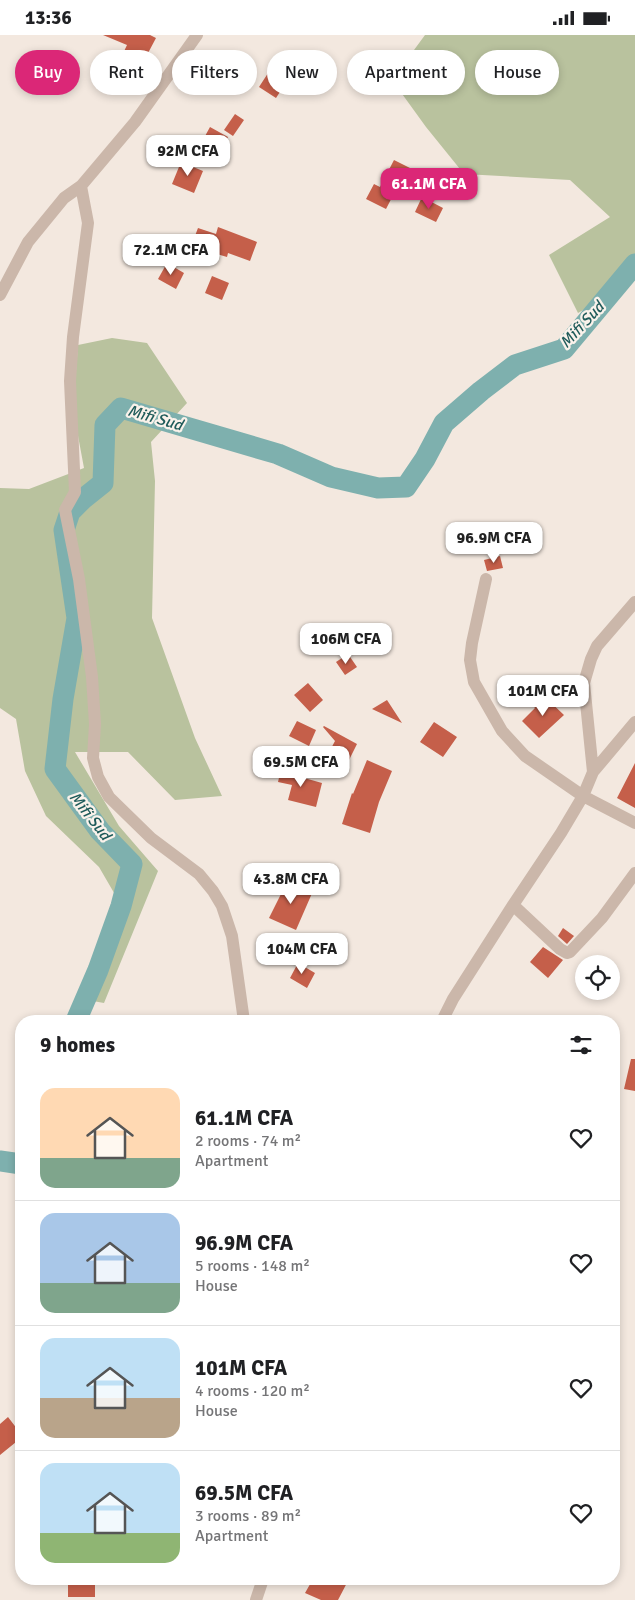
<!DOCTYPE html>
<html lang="en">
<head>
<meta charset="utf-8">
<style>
  body { margin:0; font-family:Signika,sans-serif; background:#f6f6f6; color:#202124; height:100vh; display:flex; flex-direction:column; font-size:19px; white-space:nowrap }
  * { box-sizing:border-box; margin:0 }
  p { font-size:16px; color:#757577 }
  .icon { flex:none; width:28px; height:28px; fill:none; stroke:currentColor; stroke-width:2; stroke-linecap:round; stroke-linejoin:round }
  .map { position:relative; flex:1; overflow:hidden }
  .panel { position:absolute; left:15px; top:980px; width:605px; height:570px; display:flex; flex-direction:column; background:#fff; border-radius:20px; box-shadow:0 2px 8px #0003 }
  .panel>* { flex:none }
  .guide { position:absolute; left:15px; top:15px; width:605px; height:45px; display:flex; gap:10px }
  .buttons { position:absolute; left:575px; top:920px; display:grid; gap:10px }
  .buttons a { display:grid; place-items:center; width:45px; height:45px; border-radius:50%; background:#fff; box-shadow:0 2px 8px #0003; font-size:25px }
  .price { position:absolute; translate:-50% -42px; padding:0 11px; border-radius:10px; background:#fff; color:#222; font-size:16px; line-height:32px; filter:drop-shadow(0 1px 2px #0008) }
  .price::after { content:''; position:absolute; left:50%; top:30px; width:15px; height:11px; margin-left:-8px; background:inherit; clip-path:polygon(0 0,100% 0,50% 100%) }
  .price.current { background:#db2777; color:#fff }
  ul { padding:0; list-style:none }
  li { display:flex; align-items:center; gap:15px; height:125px; padding:0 25px }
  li+li { border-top:1px solid #e0e0e0 }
  li span { display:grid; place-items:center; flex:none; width:140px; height:100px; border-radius:15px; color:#555 }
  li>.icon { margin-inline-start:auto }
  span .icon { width:60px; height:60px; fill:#fffc; stroke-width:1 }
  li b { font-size:21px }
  h2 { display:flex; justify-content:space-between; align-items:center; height:60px; padding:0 25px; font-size:21px }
  .tag { padding:0 18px; border-radius:22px; background:#fff; box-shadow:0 2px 8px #0003; font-size:18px; line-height:45px }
  .tag.current { background:#db2777; color:#fff }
  .status { display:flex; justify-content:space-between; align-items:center; height:35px; padding:0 25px; background:#fff; direction:ltr }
  .status svg { height:14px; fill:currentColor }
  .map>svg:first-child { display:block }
  .green { fill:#b9c29e }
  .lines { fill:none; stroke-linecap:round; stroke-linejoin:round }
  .river { stroke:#7eb0ae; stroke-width:21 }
  .building { fill:#c55f4a }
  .minor { stroke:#cbb7aa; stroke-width:12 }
  .labels { text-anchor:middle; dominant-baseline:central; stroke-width:4.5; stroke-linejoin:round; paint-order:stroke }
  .water-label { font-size:16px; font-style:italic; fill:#1f5b5a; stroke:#faf2eb }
</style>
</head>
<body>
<div class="status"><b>13:36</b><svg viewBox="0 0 49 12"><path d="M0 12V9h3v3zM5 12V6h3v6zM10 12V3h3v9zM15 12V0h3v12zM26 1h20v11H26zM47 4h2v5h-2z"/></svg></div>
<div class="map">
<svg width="635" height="1565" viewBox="0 0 635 1565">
  <rect width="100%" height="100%" fill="#f3e8df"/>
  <path class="green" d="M425 0H635V245L578 278 549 220 610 182 570 145 464 139 426 92 392 45Z
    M112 303 147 308 187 368 151 407 155 446 152 583 195 703 222 761 175 765 128 717H75L119 791 158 836 104 968 76 963 117 863 99 832 46 781 25 736 16 684 0 673V453L29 454 84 433 73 374 78 310Z"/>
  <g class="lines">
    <path class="river" d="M76 986 98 935 121 871 132 829 100 796 55 734 63 664 77 583 64 495 70 477 83 464 103 448 105 390 121 373 278 419 331 442 378 453 406 452 425 424 444 388 481 356 515 330 564 314 635 229
      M0 1126 21 1129"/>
  </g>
  <path class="building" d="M103 0H150L156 3 147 20 143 17 128 50 112 42 113 40 93 35 96 23 118 29 127 10Z
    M272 32 289 43 276 63 259 52Z
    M235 79 244 85 233 101 224 95Z
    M210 92 228 102 217 124 198 114Z
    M394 125 412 134 405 147 401 145 386 174 366 164 374 149 380 152Z
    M181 127 203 136 194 158 172 149Z
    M422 162 443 173 436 187 415 177Z
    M218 192 257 207 250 226 228 218 227 222 210 217 212 213 193 206 198 193 216 199Z
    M167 228 184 238 176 254 158 244Z
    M212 241 229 248 222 265 205 258Z
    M500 521 503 533 487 536 484 525Z
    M348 619 357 632 345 640 336 627Z
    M308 648 323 665 310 677 294 660Z
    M543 660 564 680 539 703 522 686 535 673 533 670Z
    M387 665 402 688 372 674Z
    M297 686 316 695 309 711 289 701Z
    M434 687 457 702 443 722 420 707Z
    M324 691 357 709 346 731 327 721 335 706 323 692Z
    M367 725 392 736 379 767 370 798 342 789 352 758 353 759Z
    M635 728V773L617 763Z
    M282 730 291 732 290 739 322 748 316 772 288 765 292 750 278 747Z
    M288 845 313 856 296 895 269 883Z
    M563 893 574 901 567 909 558 901Z
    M315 901 332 906 328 922 310 917Z
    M543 912 563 925 548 943 530 927Z
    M298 928 315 938 307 953 290 943Z
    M631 1024H635V1056L624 1054Z
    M8 1382 21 1399V1403L0 1420V1389Z
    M68 1544H95V1562H68Z
    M313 1544H349L338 1565H321L305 1558Z"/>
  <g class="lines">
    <path class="minor" d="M81 151 88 188 73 302 70 346 75 457 65 475 79 544 92 642 95 689 93 723 98 742 109 762 151 803 199 839 213 856 222 871 232 901 244 986
      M0 260 28 207 64 163 81 151 135 87 197 0
      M486 544 472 608 470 625 474 647 502 696 525 721 583 761 635 788
      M593 737 584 648 591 624 597 611 635 567
      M513 870 560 914 567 918 570 917 602 883 635 838
      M442 986 453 964 513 870 561 798 583 761 593 737 635 687
      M256 1565 263 1544"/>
  </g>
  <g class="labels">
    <g class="water-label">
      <text transform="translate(582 290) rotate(-47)">Mifi Sud</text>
      <text transform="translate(155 383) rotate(16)">Mifi Sud</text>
      <text transform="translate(90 781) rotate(52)">Mifi Sud</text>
    </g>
  </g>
</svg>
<div class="buttons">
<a><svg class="icon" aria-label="locate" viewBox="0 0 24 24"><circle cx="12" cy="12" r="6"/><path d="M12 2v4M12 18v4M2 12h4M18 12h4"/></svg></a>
</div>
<b class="price" style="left:188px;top:142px">92M CFA</b>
<b class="price current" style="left:429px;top:175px">61.1M CFA</b>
<b class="price" style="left:171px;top:241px">72.1M CFA</b>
<b class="price" style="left:494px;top:529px">96.9M CFA</b>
<b class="price" style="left:346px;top:630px">106M CFA</b>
<b class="price" style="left:543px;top:682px">101M CFA</b>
<b class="price" style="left:301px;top:753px">69.5M CFA</b>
<b class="price" style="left:291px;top:870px">43.8M CFA</b>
<b class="price" style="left:302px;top:940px">104M CFA</b>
<div class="guide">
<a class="tag current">Buy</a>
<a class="tag">Rent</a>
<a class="tag">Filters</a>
<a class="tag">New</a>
<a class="tag">Apartment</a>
<a class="tag">House</a>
</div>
<section class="panel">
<h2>9 homes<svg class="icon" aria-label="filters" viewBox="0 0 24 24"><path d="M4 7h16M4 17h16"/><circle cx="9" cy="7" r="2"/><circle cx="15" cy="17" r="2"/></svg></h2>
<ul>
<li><span style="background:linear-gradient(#ffd9b3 70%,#7fa58c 0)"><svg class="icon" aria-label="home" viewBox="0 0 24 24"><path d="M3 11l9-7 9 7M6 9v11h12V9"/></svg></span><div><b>61.1M CFA</b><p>2 rooms · 74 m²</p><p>Apartment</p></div><svg class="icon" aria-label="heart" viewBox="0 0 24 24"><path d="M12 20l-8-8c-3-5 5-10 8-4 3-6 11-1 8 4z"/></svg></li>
<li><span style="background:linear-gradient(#a9c7e8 70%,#7fa58c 0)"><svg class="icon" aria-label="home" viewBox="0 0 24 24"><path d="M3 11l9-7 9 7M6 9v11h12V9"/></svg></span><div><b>96.9M CFA</b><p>5 rooms · 148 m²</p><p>House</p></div><svg class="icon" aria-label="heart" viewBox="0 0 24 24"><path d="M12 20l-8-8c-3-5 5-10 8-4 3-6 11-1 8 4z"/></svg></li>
<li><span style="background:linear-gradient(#bfe0f5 60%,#b9a48a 0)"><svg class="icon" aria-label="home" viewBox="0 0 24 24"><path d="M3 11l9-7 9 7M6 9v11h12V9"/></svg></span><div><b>101M CFA</b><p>4 rooms · 120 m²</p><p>House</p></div><svg class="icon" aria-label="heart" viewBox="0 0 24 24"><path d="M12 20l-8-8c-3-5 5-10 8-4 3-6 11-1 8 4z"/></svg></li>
<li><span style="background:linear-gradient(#bfe0f5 70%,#8fb573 0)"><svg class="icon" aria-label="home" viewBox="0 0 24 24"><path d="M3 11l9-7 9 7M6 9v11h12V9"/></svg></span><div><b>69.5M CFA</b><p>3 rooms · 89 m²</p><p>Apartment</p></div><svg class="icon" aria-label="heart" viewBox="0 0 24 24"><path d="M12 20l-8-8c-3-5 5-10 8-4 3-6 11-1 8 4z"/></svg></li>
</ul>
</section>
</div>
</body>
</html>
